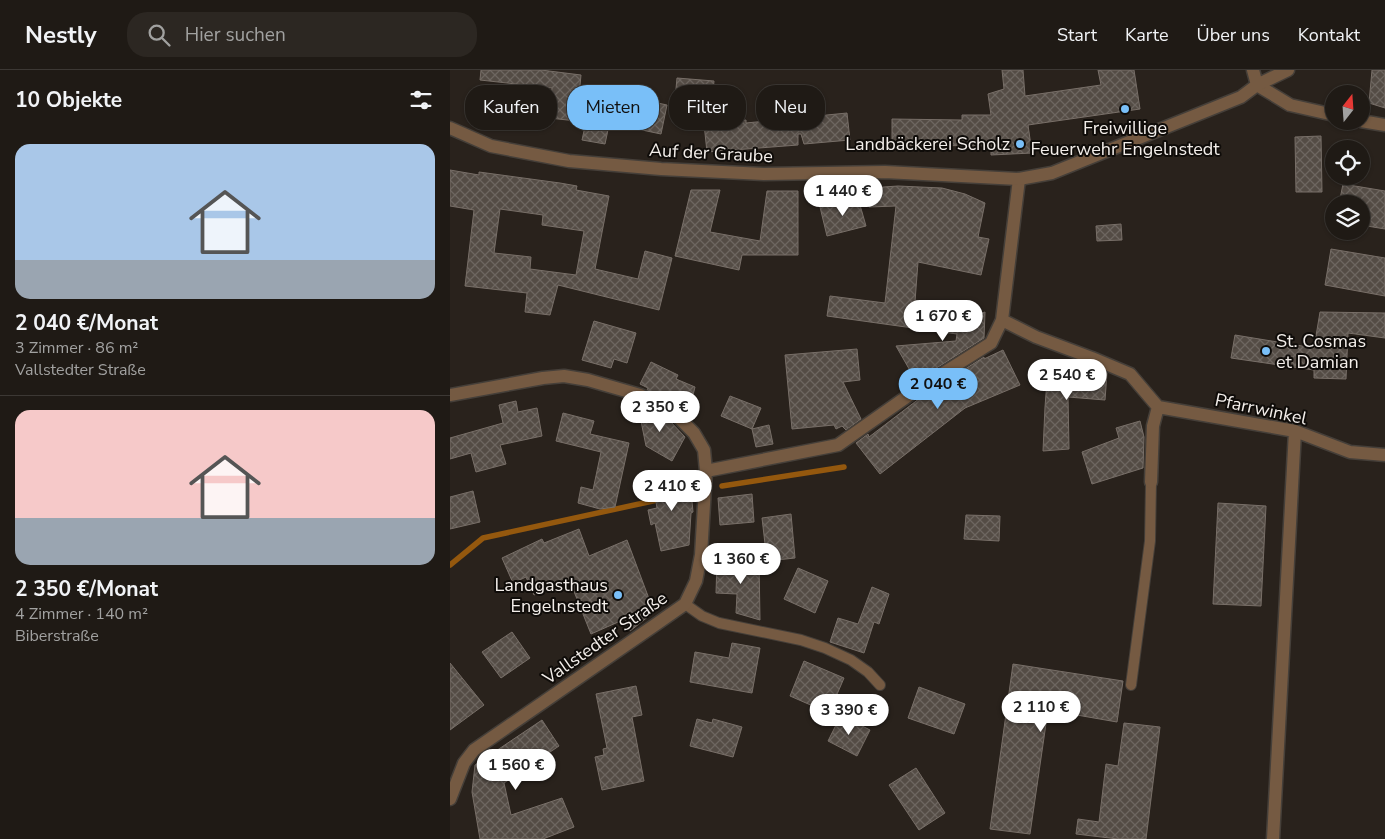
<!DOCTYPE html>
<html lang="de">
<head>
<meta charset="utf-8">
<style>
  body { margin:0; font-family:"Nunito Sans",sans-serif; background:#2c2722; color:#f1f3f6; height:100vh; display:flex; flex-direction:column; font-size:19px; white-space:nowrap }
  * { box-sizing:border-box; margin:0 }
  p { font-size:16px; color:#a1a1a0 }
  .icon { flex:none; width:28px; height:28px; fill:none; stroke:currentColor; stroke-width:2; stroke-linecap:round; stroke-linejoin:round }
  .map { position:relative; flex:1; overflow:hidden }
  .details { display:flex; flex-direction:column; background:#1f1a15; width:450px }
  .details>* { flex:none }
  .banner { position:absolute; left:15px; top:15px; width:475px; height:45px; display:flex; gap:10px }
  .needle { width:32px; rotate:17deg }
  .buttons { position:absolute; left:875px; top:15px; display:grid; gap:10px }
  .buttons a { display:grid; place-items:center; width:45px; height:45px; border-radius:50%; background:#1f1a15; box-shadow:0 1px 4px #0004,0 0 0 1px #3c3834; font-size:25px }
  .price { position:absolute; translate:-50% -42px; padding:0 11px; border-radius:18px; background:#fff; color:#222; font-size:16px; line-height:32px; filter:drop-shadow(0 1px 2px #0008) }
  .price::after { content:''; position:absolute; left:50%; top:30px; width:15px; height:11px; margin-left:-8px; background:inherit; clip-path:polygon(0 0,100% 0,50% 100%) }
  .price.current { background:#79bff8; color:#111 }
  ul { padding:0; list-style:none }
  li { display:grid; align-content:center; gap:10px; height:265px; padding:0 15px }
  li+li { border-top:1px solid #3c3834 }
  li span { display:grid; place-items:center; height:155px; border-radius:15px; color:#555 }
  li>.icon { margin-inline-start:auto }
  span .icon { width:90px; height:90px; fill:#fffc; stroke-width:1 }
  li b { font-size:21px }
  h2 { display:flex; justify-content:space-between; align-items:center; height:60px; padding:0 15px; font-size:21px }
  .tag { padding:0 18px; border-radius:20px; background:#1f1a15; box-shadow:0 1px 4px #0004,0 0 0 1px #3c3834; font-size:18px; line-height:45px }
  .tag.current { background:#79bff8; color:#111 }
  header { display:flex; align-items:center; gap:30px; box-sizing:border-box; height:70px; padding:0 25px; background:#1f1a15; border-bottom:1px solid #3c3834 }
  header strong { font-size:24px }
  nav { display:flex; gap:28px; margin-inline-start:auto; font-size:18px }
  .search { width:350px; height:45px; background:#2c2722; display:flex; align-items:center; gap:12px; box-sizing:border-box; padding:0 18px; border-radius:20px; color:#a1a1a0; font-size:19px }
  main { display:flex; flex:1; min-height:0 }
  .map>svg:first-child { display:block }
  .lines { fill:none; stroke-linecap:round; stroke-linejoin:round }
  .stream { stroke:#94580e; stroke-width:5.5 }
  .building { fill:url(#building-cross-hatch); stroke:#786f68; fill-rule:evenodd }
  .service-casing { stroke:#453f39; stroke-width:12 }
  .minor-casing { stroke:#453f39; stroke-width:15 }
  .tertiary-casing { stroke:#453f39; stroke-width:15 }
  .service { stroke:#755a42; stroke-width:10 }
  .minor { stroke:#755a42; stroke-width:12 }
  .tertiary { stroke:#755a42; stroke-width:12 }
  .poi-dot { fill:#79bff8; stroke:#0f0c09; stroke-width:2 }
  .labels { text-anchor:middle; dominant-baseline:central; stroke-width:4; stroke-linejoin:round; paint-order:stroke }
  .poi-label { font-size:18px; fill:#f3eeea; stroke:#0f0c09; text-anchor:end }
  .street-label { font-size:18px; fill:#f3eeea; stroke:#0f0c09 }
</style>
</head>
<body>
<header>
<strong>Nestly</strong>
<div class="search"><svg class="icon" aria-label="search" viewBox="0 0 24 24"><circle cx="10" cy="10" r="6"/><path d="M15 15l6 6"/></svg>Hier suchen</div>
<nav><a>Start</a><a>Karte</a><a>Über uns</a><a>Kontakt</a></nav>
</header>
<main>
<section class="details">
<h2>10 Objekte<svg class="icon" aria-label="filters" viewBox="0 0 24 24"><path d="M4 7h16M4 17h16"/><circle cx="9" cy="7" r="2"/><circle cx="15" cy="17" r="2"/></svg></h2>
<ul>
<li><span style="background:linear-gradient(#a9c7e8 75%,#9aa5b1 0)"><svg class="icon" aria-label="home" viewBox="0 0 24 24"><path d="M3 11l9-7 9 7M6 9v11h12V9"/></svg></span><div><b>2 040 €/Monat</b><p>3 Zimmer · 86 m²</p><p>Vallstedter Straße</p></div></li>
<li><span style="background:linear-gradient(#f6c9c9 70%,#9aa5b1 0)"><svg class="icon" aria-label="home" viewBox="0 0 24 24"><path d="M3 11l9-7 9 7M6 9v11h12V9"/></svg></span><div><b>2 350 €/Monat</b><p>4 Zimmer · 140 m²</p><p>Biberstraße</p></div></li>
</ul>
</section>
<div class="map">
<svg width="935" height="769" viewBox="0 0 935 769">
  <defs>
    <pattern id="building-cross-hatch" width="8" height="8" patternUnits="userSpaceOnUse" patternTransform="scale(1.25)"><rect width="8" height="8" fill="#544c45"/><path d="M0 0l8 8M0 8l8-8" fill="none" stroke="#6d6660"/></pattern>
  </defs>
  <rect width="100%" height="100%" fill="#29221c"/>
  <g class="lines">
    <path class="stream" d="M272 416 394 397
      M230 425 243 422
      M0 495 33 468 212 429"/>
  </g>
  <path class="building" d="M31 0H91L131 5 128 36 162 43 166 24 217 35 211 64 192 60 193 58 173 55V57L159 55 155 74 132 70 136 52 99 48 102 18 30 10Z
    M552 0H573L575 26 651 15 648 0H684L690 39 578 55 582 83 541 85V76L442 75V49L512 50V45H541L538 24 554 19Z
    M922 0H935V38L919 33Z
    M227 8 264 11 261 43 224 40Z
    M397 43 400 70 354 74 351 64H348V75L257 82 254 54 296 50V53Z
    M871 66 872 122H846L845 67Z
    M0 100 29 105V102L110 113 127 116 126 120 159 126 145 199 188 209 195 181 222 188 209 240 108 215 100 245 75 242 77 223 15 216 24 140 0 136ZM50 139 93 145 92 155 134 161 126 205 80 199 81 187 44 183Z
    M893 114 935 121V159L911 155V134H889Z
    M448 116 492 118 515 124 535 133 528 167 539 169 531 205 468 192 463 258 377 246 380 226 435 233 446 136 419 137V118Z
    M241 120H270L260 162 310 171 317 121H348V185H292L289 200 225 186Z
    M408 128 416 156 377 166 370 137Z
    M671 154 672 170 647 171 646 156Z
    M881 179 935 188V226L875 215Z
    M504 236 512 250 535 242 534 268 466 311 446 276 506 271 507 264 470 259Z
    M870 242 935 243V268L898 263 896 309 864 308V300L781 288 785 265 864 278Z
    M144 251 186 263 177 293 164 289 161 298 132 290Z
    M407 279 410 310 393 312 411 349 396 360 392 356 386 359 384 355 342 359 335 285Z
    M553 280 570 315 515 338 430 404 406 373 418 364 419 367 474 325 534 287V289Z
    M201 292 228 305 226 309 245 317 238 345 228 336 197 320 198 318 190 314Z
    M598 297 657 303 655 330 618 327 619 379 593 381 595 337Z
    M280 326 311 338 302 359 271 346Z
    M66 331 68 342 87 338 92 366 50 375 56 394 26 402 21 383 0 389V368L53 353 49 335Z
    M190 334 219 350 235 367 222 391 196 376 188 336Z
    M113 343 144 351 140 364 179 373 165 437 150 439 128 433 131 417 143 420 151 382 106 371Z
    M690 351 694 367 693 398 642 414 632 382 669 368 666 358Z
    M319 355 323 374 306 377 302 359Z
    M233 404 238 432 242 431 243 442 241 443 239 475 211 481 205 453 201 455 198 440 207 438 202 409Z
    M23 421 30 452 0 459V427Z
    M302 424 304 452 270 455 268 428Z
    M768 433 816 436 811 536 763 534Z
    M341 444 345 488 317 491 312 448Z
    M516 445 550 446 549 471 514 469Z
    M129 459 139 486 177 470 204 542 180 561 175 549 141 564 119 509 84 525 76 507 63 513 52 488 92 469 94 473Z
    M267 491H309L310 550 286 543 287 524 266 523Z
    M348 498 378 511 365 543 334 529Z
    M422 517 439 524 429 554 424 552 414 583 380 572 388 548 408 554Z
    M62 562 80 588 51 608 32 582Z
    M282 573 310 578 302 623 240 612 245 582 279 588Z
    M354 591 394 608 379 643 340 626Z
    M0 593 34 635 0 660Z
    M563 594 673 611 667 652 598 640 580 764 540 759Z
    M186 616 192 645 182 647 194 711 152 720 145 687 154 685 153 679 157 678 146 624Z
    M469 617 515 634 504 664 458 648Z
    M391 645 420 660 407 686 378 671Z
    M247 649 262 653 263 649 292 657 283 687 240 676Z
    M92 650 109 676 54 713 61 745 112 728 124 757 93 769H30L22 722 25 695Z
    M674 653 710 657 696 769H668L626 764 628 749 649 752 656 694 668 696Z
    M466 698 495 743 469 760 439 715Z"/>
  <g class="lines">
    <defs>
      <path id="service" d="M235 534 252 546 269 553 351 570 375 578 401 590 418 602 430 615
        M681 615 700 471 701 412"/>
      <path id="minor" d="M807 15 840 35 884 45
        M911 51 935 55
        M552 250 586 267 642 288 680 304 708 337 845 361 900 382 935 385
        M0 325 93 308 114 306 138 310 190 325 224 343 244 363 254 380 256 401
        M701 412 703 356 708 337
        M0 729 14 693 24 680 205 555 235 534 246 511 251 485 256 401 388 375 465 321 541 273 552 250 569 109
        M823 769 845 361"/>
      <path id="tertiary" d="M803 0 807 15
        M0 58 41 76 119 91 211 99 314 104 435 102 569 109 602 103 791 27 807 15 838 0"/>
    </defs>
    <use href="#service" class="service-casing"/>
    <use href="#minor" class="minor-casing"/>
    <use href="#tertiary" class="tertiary-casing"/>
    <use href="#service" class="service"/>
    <use href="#minor" class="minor"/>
    <use href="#tertiary" class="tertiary"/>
  </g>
  <g class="poi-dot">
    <circle cx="675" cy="39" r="5"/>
    <circle cx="570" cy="74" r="5"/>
    <circle cx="816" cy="281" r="5"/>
    <circle cx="168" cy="525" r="5"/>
  </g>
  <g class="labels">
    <g class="poi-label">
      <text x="675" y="58" text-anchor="middle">Freiwillige<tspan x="675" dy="21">Feuerwehr Engelnstedt</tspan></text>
      <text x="560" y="74">Landbäckerei Scholz</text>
      <text x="826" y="271" text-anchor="start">St. Cosmas<tspan x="826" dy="21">et Damian</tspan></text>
      <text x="158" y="515">Landgasthaus<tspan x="158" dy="21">Engelnstedt</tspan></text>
    </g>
    <g class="street-label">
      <text transform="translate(261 83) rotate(3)">Auf der Graube</text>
      <text transform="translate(811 339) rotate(12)">Pfarrwinkel</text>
      <text transform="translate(155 568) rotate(-35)">Vallstedter Straße</text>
    </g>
  </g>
</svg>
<div class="buttons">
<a><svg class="needle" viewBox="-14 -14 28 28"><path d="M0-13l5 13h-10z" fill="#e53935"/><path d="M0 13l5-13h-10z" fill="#a1a1a0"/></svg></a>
<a><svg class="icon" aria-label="locate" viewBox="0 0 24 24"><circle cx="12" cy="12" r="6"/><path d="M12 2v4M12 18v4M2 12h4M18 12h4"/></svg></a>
<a><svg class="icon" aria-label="layers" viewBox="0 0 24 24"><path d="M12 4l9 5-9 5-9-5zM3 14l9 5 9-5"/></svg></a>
</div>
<b class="price" style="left:393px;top:147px">1 440 €</b>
<b class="price" style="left:493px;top:272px">1 670 €</b>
<b class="price" style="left:617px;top:331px">2 540 €</b>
<b class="price current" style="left:488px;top:340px">2 040 €</b>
<b class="price" style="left:210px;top:363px">2 350 €</b>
<b class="price" style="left:222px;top:442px">2 410 €</b>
<b class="price" style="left:291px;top:515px">1 360 €</b>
<b class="price" style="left:591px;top:663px">2 110 €</b>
<b class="price" style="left:399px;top:666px">3 390 €</b>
<b class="price" style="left:66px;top:721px">1 560 €</b>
<div class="banner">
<a class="tag">Kaufen</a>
<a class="tag current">Mieten</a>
<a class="tag">Filter</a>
<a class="tag">Neu</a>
</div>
</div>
</main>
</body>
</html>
